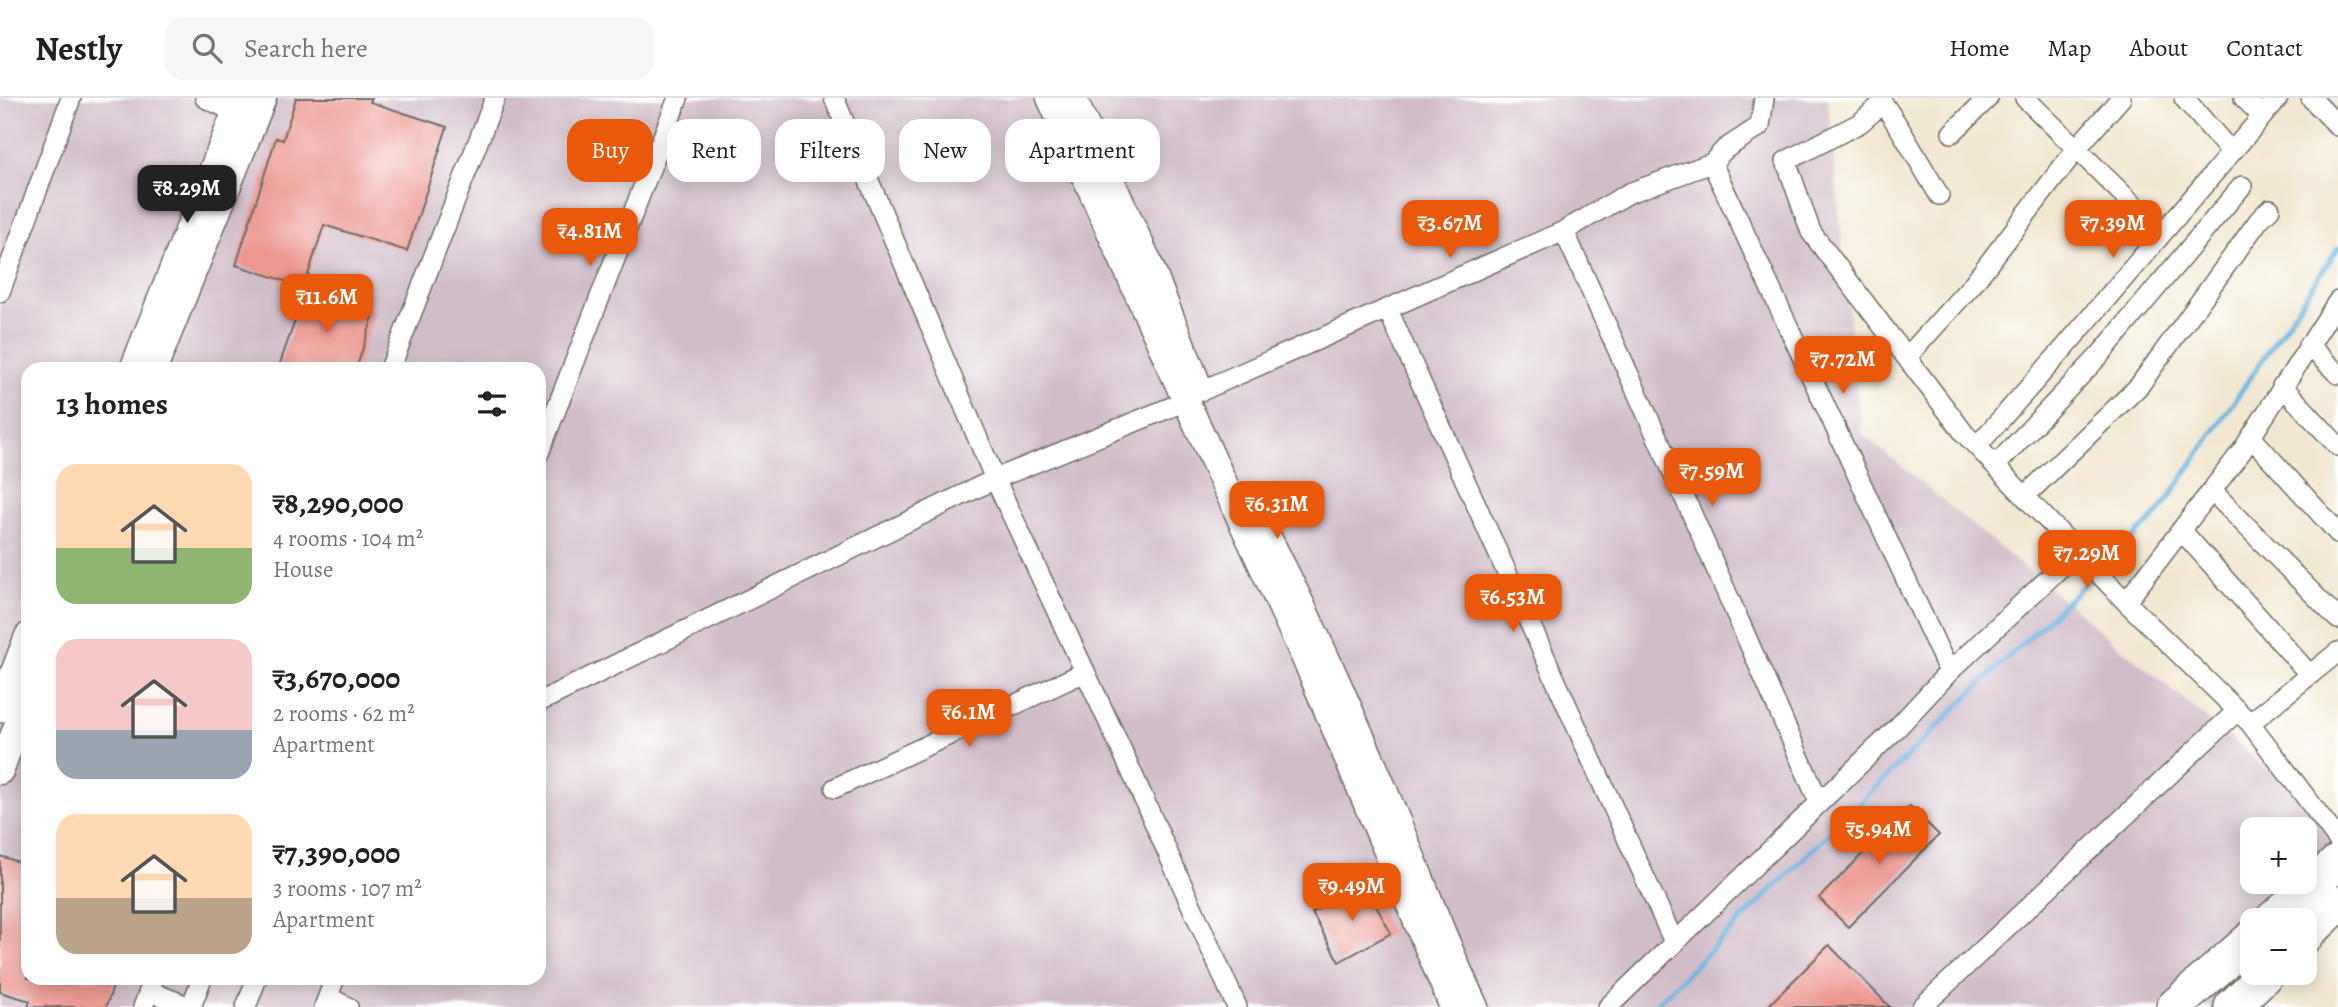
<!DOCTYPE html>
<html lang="en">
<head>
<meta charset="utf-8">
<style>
  body { margin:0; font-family:Alegreya,serif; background:#f6f6f6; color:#202124; height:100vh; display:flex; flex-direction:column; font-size:26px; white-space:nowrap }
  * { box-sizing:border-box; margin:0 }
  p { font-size:23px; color:#757577 }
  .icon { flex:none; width:38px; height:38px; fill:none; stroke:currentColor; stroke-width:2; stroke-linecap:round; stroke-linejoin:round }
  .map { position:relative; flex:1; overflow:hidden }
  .side { position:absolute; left:21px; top:264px; width:525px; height:623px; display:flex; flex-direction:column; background:#fff; border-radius:21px; box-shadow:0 4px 18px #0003 }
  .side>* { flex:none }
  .top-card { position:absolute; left:567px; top:21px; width:665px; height:63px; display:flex; gap:14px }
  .buttons { position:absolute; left:2240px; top:719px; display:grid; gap:14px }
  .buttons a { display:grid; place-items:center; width:77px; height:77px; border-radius:14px; background:#fff; box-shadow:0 4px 18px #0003; font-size:35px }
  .price { position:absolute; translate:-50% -60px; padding:0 16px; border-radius:14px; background:#ea580c; color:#fff; font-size:23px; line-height:46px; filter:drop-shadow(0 2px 4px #0008) }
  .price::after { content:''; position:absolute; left:50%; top:42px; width:21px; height:16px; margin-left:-10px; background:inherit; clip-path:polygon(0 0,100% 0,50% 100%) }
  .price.current { background:#222; color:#fff }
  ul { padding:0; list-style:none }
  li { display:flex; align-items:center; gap:21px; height:175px; padding:0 35px }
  li span { display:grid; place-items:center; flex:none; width:196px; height:140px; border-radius:21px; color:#555 }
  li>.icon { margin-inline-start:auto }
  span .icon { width:84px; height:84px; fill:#fffc; stroke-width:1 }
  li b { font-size:30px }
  h2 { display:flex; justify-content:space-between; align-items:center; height:84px; padding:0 35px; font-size:30px }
  .pill { padding:0 24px; border-radius:21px; background:#fff; box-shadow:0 4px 18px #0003; font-size:24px; line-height:63px }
  .pill.current { background:#ea580c; color:#fff }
  header { display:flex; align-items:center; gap:42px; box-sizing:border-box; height:98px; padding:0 35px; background:#fff; border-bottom:2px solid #e0e0e0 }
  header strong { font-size:33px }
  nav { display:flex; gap:38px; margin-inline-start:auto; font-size:24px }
  .search { width:490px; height:63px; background:#f6f6f6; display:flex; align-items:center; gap:18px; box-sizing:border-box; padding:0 24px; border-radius:21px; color:#757577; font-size:26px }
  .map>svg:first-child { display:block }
  .industrial { fill:#d1bdc9; fill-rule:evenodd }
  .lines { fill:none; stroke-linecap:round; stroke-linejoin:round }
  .stream { stroke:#68b3e0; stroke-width:5 }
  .building { fill:#ec9790 }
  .street-casing { stroke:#716d65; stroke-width:22 }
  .secondary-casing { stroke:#716d65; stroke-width:29 }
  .highway-casing { stroke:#716d65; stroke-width:38 }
  .street { stroke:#fff; stroke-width:19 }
  .secondary { stroke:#fff; stroke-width:26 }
  .highway { stroke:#fff; stroke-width:35 }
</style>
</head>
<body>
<header>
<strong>Nestly</strong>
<div class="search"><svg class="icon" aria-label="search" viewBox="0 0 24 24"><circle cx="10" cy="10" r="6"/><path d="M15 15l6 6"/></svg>Search here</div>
<nav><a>Home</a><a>Map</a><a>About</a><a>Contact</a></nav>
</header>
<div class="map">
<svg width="2338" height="909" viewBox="0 0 2338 909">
  <rect width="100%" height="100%" fill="#fff"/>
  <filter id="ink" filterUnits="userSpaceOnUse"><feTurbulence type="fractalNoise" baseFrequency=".0143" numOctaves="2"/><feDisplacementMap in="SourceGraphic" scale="14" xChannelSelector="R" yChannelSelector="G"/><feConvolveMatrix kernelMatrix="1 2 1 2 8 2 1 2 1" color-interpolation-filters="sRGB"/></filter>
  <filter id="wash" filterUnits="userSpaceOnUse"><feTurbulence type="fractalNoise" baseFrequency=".00686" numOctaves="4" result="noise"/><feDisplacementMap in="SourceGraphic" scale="28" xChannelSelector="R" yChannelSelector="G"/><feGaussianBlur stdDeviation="1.57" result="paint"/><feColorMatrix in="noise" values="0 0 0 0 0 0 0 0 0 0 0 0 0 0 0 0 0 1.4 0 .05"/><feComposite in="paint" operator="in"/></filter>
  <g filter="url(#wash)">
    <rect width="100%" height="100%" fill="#f2e8d1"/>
    <path class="industrial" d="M0 0H1828L1861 335 2338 729V820L2252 822V875L2248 909H0ZM28 271H539V880H28ZM2252 732H2305V784H2252Z"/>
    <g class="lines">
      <path class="stream" d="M1653 909 1997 570 2158 416 2338 150"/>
    </g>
    <g id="blocks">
      <path class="building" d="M296 0H372L370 4 447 29 407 153 324 127 304 189 236 167 276 40 283 42Z
        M306 191 375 213 356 271H278Z
        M1910 708 1939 737 1848 829 1819 800Z
        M0 758 28 767V880H116L106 909H28L30 903 0 894Z
        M1364 786 1391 835 1339 864 1312 815Z
        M1829 847 1890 909H1767Z"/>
    </g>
  </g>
  <g filter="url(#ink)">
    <use href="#blocks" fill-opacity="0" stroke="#716d65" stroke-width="2"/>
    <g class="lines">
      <defs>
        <path id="street" d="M205 0 235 14 248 17
          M1764 0 1760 28 1725 51 1712 65 1949 574
          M2025 0 2162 135
          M2184 0 2231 54
          M2244 0 2262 18
          M2311 0 2338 28
          M1952 35 1988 0
          M1939 97 1900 31 1883 5 1860 25 1786 63 1811 134 1964 335 2126 504
          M1564 133 1691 414 1819 704
          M0 194 71 0
          M2338 203 2242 353 2126 504 2250 625 2338 742
          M1388 212 1674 844
          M2308 247 2338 276
          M1907 259 1972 187 2077 50 2121 0
          M390 271 495 0
          M2282 288 2338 348
          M1201 293 1564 133 1629 95 1712 65
          M1186 303 995 381 1123 655 1237 909
          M2251 339 2338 435
          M1977 348 2065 249 2278 0
          M539 355 678 0
          M1996 367 2099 258 2242 88
          M2212 393 2338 521
          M2025 398 2139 288 2259 122 2270 111
          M2181 432 2310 577
          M539 604 995 381 834 0
          M2250 625 2338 554
          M835 690 1085 574
          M149 893 190 909
          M328 899 348 909
          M143 909 154 880
          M191 909 202 880
          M246 909 257 880
          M324 909 335 880
          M1608 909 1898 629 1949 574 2078 453
          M1922 909 2237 613"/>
        <path id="secondary" d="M1050 0 1186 303 1308 567 1453 909
          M1073 0 1148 163 1198 287
          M133 271 241 0
          M154 271 263 0
          M1260 424C1311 521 1355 622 1397 723 1423 785 1446 848 1475 909
          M0 611 28 538
          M0 673 28 599"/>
        <path id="highway" d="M2272 822 2338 764
          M2305 838 2338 806
          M2174 909 2252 840
          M2232 909 2267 875"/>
      </defs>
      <use href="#street" class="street-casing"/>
      <use href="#secondary" class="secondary-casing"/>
      <use href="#highway" class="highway-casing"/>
      <use href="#street" class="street"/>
      <use href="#secondary" class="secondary"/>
      <use href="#highway" class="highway"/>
    </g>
  </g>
</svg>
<div class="buttons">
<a>+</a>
<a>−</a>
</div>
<b class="price current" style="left:187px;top:127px">₹8.29M</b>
<b class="price" style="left:1450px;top:162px">₹3.67M</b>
<b class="price" style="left:2113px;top:162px">₹7.39M</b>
<b class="price" style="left:590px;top:170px">₹4.81M</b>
<b class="price" style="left:327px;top:236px">₹11.6M</b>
<b class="price" style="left:1843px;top:298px">₹7.72M</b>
<b class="price" style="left:1712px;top:410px">₹7.59M</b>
<b class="price" style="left:1277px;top:443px">₹6.31M</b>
<b class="price" style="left:2087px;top:492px">₹7.29M</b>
<b class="price" style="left:1513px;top:536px">₹6.53M</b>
<b class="price" style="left:969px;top:651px">₹6.1M</b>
<b class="price" style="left:1879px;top:768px">₹5.94M</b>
<b class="price" style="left:1352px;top:825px">₹9.49M</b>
<div class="top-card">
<a class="pill current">Buy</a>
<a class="pill">Rent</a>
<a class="pill">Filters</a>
<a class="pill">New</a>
<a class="pill">Apartment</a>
</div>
<section class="side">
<h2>13 homes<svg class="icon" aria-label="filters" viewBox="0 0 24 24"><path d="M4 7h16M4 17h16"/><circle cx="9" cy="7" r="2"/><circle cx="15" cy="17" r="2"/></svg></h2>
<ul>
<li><span style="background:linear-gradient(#ffd9b3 60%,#8fb573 0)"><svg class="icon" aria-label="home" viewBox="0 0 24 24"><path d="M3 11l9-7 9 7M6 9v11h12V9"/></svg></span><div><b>₹8,290,000</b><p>4 rooms · 104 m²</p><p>House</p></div></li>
<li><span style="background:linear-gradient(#f6c9c9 65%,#9aa5b1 0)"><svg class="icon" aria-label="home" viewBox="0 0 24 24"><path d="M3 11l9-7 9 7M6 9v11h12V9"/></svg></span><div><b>₹3,670,000</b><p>2 rooms · 62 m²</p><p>Apartment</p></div></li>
<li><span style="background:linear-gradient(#ffd9b3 60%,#b9a48a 0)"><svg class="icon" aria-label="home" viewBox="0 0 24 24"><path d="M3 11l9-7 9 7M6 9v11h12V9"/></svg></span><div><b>₹7,390,000</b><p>3 rooms · 107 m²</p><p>Apartment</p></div></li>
</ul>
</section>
</div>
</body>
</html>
